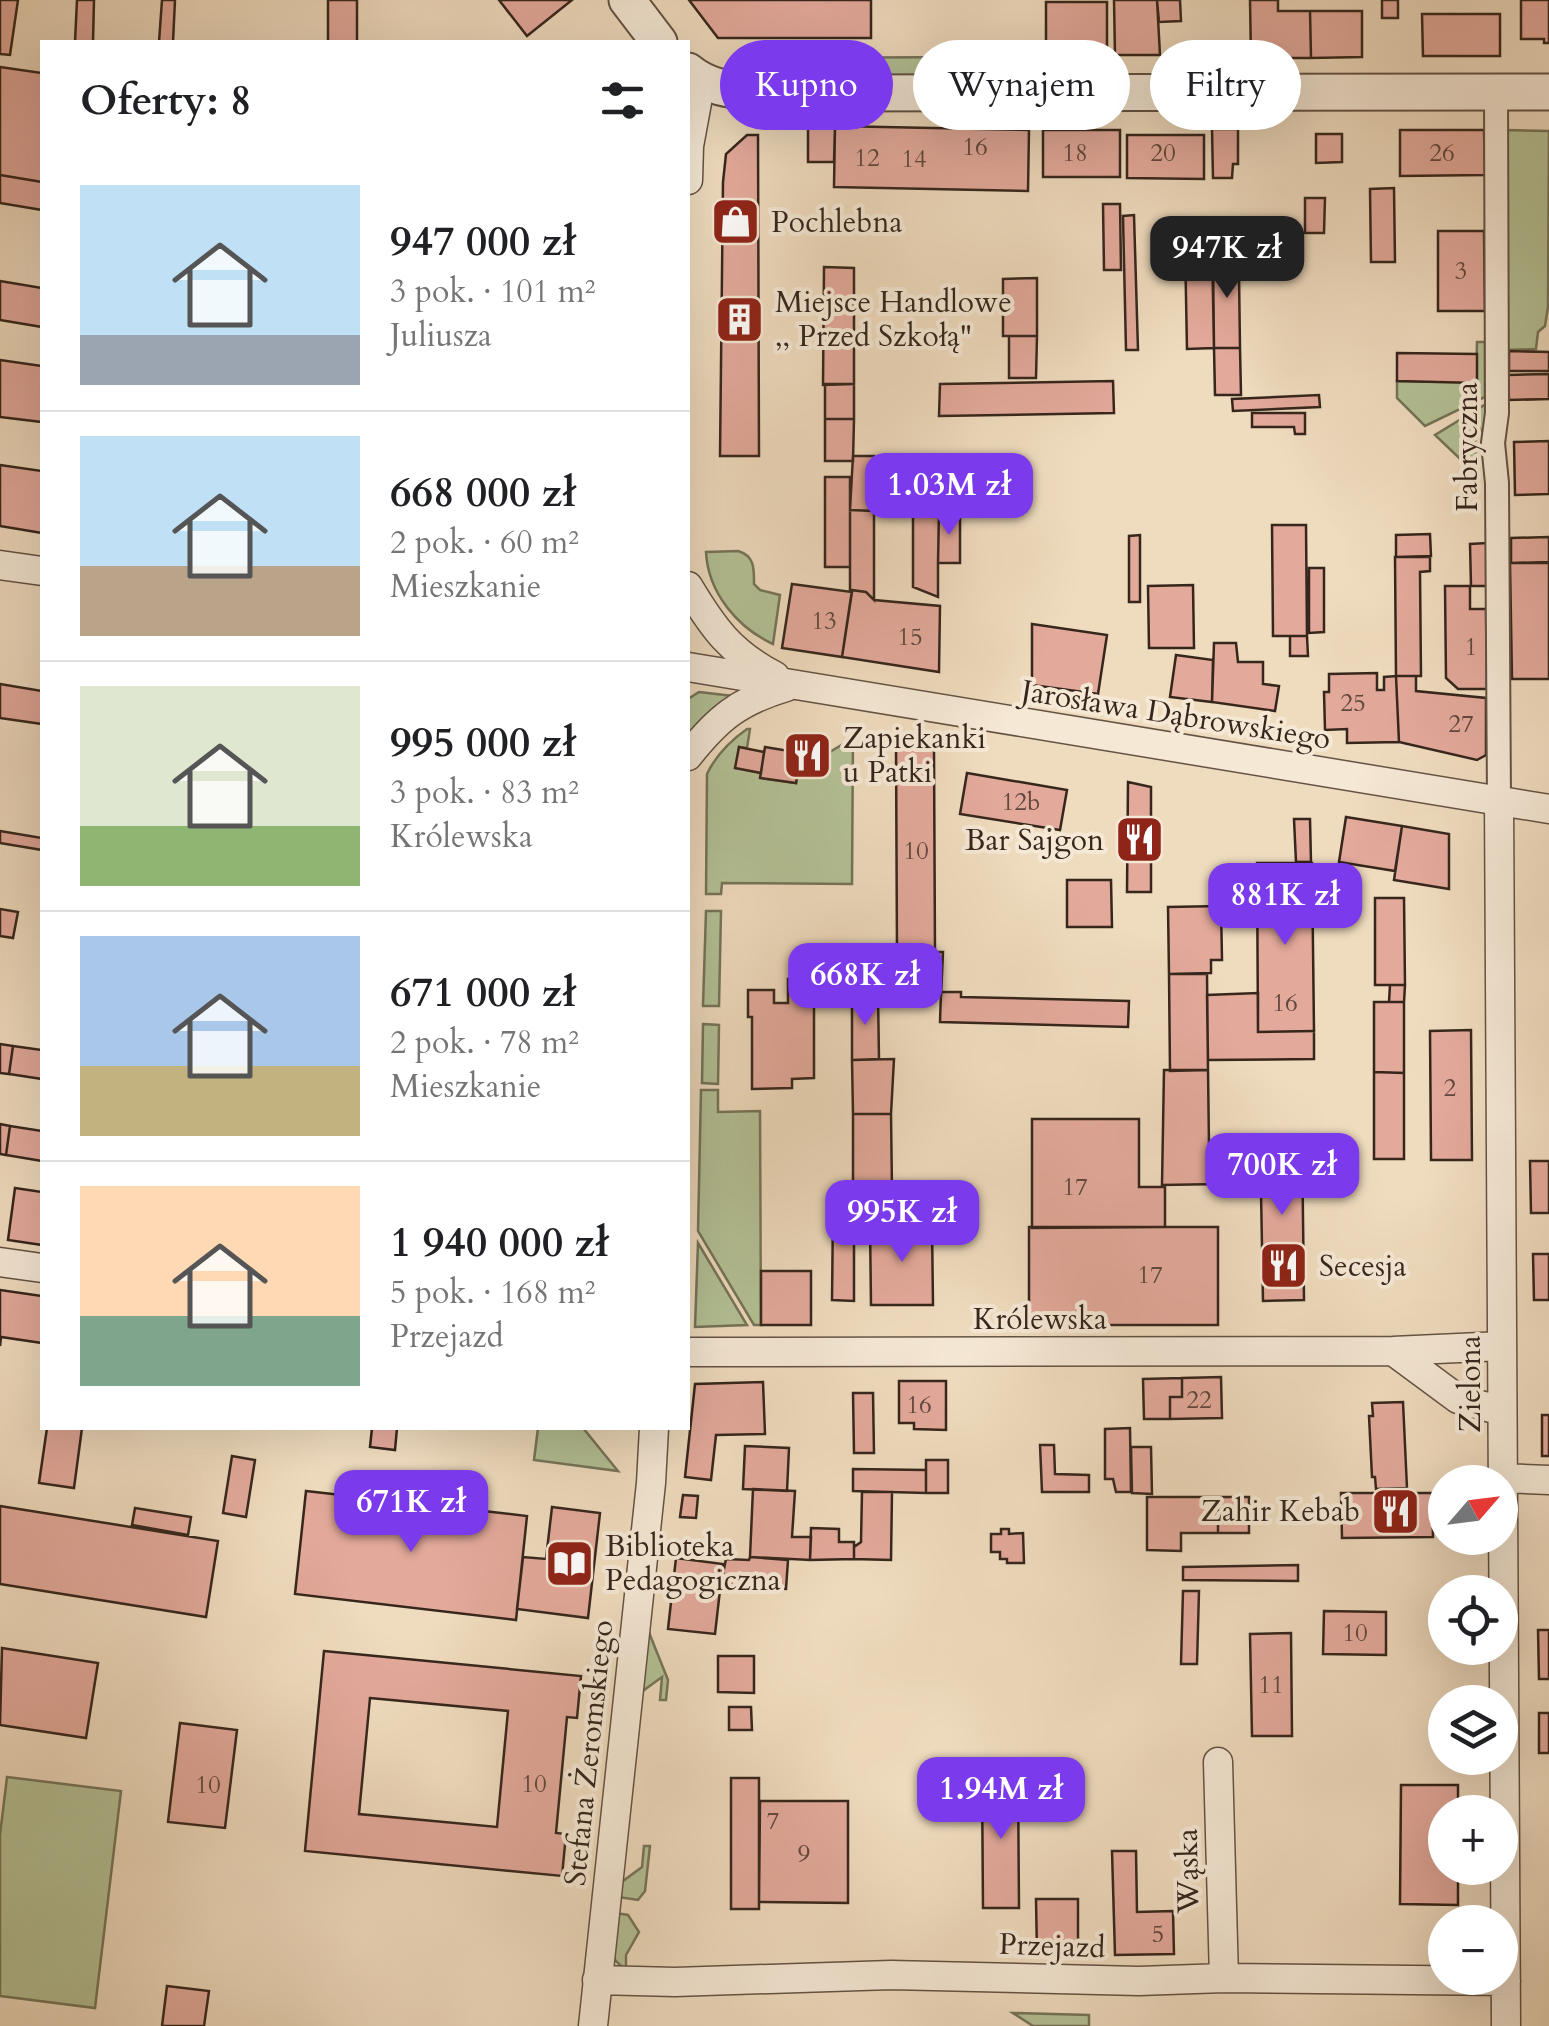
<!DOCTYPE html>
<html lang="pl">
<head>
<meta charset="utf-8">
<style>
  body { margin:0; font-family:Cardo,serif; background:#f2f2f2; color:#202124; height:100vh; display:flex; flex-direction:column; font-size:38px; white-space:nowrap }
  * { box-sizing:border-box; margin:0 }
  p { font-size:32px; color:#757577 }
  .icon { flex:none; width:55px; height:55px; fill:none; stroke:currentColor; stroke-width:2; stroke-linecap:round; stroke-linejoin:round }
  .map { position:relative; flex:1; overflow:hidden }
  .side { position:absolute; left:40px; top:40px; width:650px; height:1390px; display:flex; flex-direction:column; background:#fff; border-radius:0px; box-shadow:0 10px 40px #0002 }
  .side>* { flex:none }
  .guide { position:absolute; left:720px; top:40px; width:678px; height:90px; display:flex; gap:20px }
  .needle { width:65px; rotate:62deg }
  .fabs { position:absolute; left:1428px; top:1465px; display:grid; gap:20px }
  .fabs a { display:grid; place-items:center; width:90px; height:90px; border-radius:50%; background:#fff; box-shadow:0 10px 40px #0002; font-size:50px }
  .price { position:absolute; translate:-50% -85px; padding:0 22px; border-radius:20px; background:#7c3aed; color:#fff; font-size:32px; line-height:65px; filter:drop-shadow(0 2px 5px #0008) }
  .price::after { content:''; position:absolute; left:50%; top:60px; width:30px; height:22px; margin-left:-15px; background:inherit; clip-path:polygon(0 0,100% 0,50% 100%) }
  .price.active { background:#222; color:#fff }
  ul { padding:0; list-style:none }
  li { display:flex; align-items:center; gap:30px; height:250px; padding:0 40px }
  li+li { border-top:2px solid #e0e0e0 }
  li span { display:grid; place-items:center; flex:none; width:280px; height:200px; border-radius:0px; color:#555 }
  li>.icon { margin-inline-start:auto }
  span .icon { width:120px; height:120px; fill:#fffc; stroke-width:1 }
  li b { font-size:42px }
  h2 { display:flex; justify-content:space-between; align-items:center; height:120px; padding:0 40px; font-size:42px }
  .chip { padding:0 35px; border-radius:45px; background:#fff; box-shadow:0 10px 40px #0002; font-size:35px; line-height:90px }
  .chip.active { background:#7c3aed; color:#fff }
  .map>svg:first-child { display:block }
  .green { fill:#b4c196; stroke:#757459; stroke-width:2.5 }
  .building { fill:#e3a99b; stroke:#36261c; stroke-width:2.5; fill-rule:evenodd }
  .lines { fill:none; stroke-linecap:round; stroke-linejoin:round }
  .pedestrian-casing { stroke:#645344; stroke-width:26 }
  .minor-casing { stroke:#645344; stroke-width:31 }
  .tertiary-casing { stroke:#645344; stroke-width:39 }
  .pedestrian { stroke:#f5e8d5; stroke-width:22 }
  .minor { stroke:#f5e8d5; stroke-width:28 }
  .tertiary { stroke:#f5e8d5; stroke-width:35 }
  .labels { text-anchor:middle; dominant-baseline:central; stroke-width:8; stroke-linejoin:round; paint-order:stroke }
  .number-label { font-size:25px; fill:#61473c }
  .poi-label { font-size:30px; fill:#36261c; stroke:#f5e8d5; text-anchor:start }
  .street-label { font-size:30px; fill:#36261c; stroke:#f5e8d5 }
</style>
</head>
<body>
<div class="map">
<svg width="1549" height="2026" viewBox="0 0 1549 2026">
  <rect width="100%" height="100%" fill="#efdbbe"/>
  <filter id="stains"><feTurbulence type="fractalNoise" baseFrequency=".002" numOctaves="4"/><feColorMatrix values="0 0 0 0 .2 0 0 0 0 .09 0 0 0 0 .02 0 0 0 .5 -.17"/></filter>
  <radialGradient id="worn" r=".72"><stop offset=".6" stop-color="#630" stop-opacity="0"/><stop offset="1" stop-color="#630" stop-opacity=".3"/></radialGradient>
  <path class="green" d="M979 57 989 66 979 77 777 79 736 74 742 58Z
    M1506 130 1549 131 1548 307 1545 326 1538 332 1536 349 1506 350Z
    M1477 342H1485V397L1425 426 1397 398V381L1476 382Z
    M1486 404V426L1475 436 1476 474 1435 435Z
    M738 551C755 556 754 569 754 584L760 590 780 595 773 644C738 628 708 593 706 552Z
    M699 692 733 696 688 745V699Z
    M747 729H750L747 748 739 747 736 768 761 773V778L796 783 798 768 822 770 825 755 853 738 852 884 722 883 721 894H706L707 774C716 755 730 741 747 729Z
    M706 911H721L719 1006H703Z
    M703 1024 719 1025 718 1084 702 1083Z
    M701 1090H718V1112L760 1111 761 1325H754L698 1231Z
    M698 1243 747 1325 695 1327Z
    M538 1428H583L618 1471 534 1460Z
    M648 1630 668 1680 666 1700H660L662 1677 640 1693Z
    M7 1777 121 1791 95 2008 0 1996V1835Z
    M644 1846H650L645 1891 638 1900 618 1897 619 1884 642 1867Z
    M616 1913 628 1915 639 1932 626 1955V1971L613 1958Z
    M1013 2013 1089 2015V2026H1033Z"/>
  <path class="building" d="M0 0H18L10 55 0 54Z
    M77 0H94L93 42H75Z
    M162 0H175L173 42H159Z
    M328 0H357V42H328Z
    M499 0H572L527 36Z
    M689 0H871V38H718Z
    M1114 0H1157L1160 55H1115Z
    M1157 0H1180L1181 21 1159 22Z
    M1250 0H1278V11H1310L1311 58H1251Z
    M1382 0H1398V18H1382Z
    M1521 0H1549V43H1544V39H1521Z
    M1046 2H1107V56L1046 55Z
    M1310 11H1362V57L1311 58Z
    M1422 14H1500V56H1423Z
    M0 67 42 73V182L0 175Z
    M808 126H835L834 162H808Z
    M835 126 1029 130 1028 191 834 187Z
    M1212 129H1238V164H1233L1232 178H1213Z
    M1043 130H1120V177H1043Z
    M1400 130H1484L1485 175 1400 176Z
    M1316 134H1342V162L1316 163Z
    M747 135H758L759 456H720L723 182 726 154Z
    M1127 135H1204V179L1127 178Z
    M0 175 42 182V210L0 203Z
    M1394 188 1395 262H1371L1370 189Z
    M1305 198H1325L1324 233H1305Z
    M1103 204H1120L1121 270H1104Z
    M1134 215 1138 350H1126L1123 216Z
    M1438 231H1484L1485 311H1438Z
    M1212 243 1214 348 1187 349 1185 244Z
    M1213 256H1244V275H1239L1240 348H1214Z
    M824 267 854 268V384L823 385Z
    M1037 278V336H1003V279Z
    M0 281 42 288V327L0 320Z
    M1009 336H1037L1036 378H1009Z
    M1214 348H1240L1241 395H1215Z
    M1509 351 1549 352V371H1509Z
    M1397 353 1477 354V383L1397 381Z
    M0 360 42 366V422L0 417Z
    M1549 374V399L1509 400 1508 375Z
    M1113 381 1114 413 939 416 940 384Z
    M825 384H854V419H825Z
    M1319 395 1320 407 1233 411 1232 399Z
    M1252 413H1305V434H1295L1294 427H1252Z
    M825 419H854L853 461H825Z
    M1549 441V494L1515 495 1514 442Z
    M853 456H874V511L850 510Z
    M938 456H960V513L939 512Z
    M0 465 42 471V533L0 526Z
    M825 477H850V567H825Z
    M919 482H939V512L919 513Z
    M850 510 874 511V600L866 592 850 590Z
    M939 512 938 563V597L913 587V513Z
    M939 512 960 513V563H938Z
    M1272 525H1306L1307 636H1273Z
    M1430 534 1431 556 1396 557V535Z
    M1140 535V602H1129V536Z
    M1549 537V562L1511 563V538Z
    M1487 543 1488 586H1471L1470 544Z
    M1395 557H1430V571L1420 572 1421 676H1396Z
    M1510 563H1549V679H1512Z
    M1309 568H1324V632L1309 633Z
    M792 584 852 592 842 657 782 648Z
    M1193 585 1194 648H1149L1148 586Z
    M1445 586H1470V609H1486L1487 689H1458L1446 678Z
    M852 590 866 592 874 600 940 606 939 672 842 657Z
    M1032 624 1107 635 1098 694 1032 685Z
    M1290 636H1307L1308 656H1290Z
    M1214 643H1236L1238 662H1263V684L1279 686 1275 711 1212 702Z
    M1176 655 1213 660 1212 702 1170 697Z
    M1377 673V690H1384V677L1396 676 1399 742 1347 743V729L1325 730 1324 692H1329V674Z
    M1396 676H1416V691L1486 698V755L1477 760 1399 742Z
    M0 684 42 691V724L0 718Z
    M896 745 934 751 935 952H897Z
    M739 747 764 752 761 773 735 768Z
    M765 747 801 753 796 783 760 778Z
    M802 748 825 752 822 771 798 768Z
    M967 773 1067 790 1060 830 960 814Z
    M1128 782 1151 787V892H1127Z
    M1346 817 1402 826 1395 871 1339 862Z
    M1294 819H1310L1311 862H1296Z
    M1402 826 1449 834V889L1394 880Z
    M0 831 42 838V850L0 843Z
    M1257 863H1312L1314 1031 1258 1032Z
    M1067 880H1111L1112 927H1067Z
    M1375 898H1404L1405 985H1375Z
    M1221 906 1222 960H1211V973L1169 974 1168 907Z
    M0 909 18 912 13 938 0 936Z
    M853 945 872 946V995L852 996Z
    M893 952H943L941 996 894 997Z
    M1169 974H1207L1208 1070 1170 1071Z
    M788 979H814V1078L792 1079V1088L752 1089V1017H748V990H774V1003H788Z
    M1390 985H1405L1404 1002H1389Z
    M941 992H961V997L1129 1001 1128 1027 940 1022Z
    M1258 993V1032L1314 1031V1059L1208 1060 1207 995Z
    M872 995H878L879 1059 852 1060V996Z
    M1374 1002H1404V1073L1374 1072Z
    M1471 1030 1472 1160H1431L1430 1031Z
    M0 1044 13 1046 9 1074 0 1073Z
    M13 1046 42 1050V1079L9 1074Z
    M894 1059 891 1114H853L852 1060Z
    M1164 1070H1208L1209 1146H1220L1221 1184 1162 1185Z
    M1374 1072 1404 1073V1159H1374Z
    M853 1114H891L892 1191H853Z
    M1032 1119H1139V1187H1165V1227L1032 1228Z
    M0 1124 10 1126 6 1155 0 1154Z
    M10 1126 42 1131V1161L6 1155Z
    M1302 1136 1304 1300 1263 1301 1260 1137Z
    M1530 1161H1549V1213H1531Z
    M15 1188 42 1192V1245L8 1240Z
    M833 1213H854V1301L832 1300Z
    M932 1225 933 1305H871L870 1226Z
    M1029 1227H1218V1325H1029Z
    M1533 1254H1549V1300H1534Z
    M761 1271H811V1325H761Z
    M0 1290 42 1296V1343L1 1337 0 1346Z
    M1221 1377 1222 1418 1170 1419V1397H1182V1378Z
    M1182 1378V1397H1170V1419H1144L1143 1379Z
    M899 1381H946V1430L914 1429V1423H899Z
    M763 1382 765 1434 716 1435 711 1480 685 1477 695 1384Z
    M853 1393H873L874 1453H854Z
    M1403 1402 1407 1488 1376 1489 1375 1477H1372L1369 1416H1373L1372 1403Z
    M1542 1415H1549V1456H1542Z
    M47 1428H82L74 1488 39 1483Z
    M372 1428H397L395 1450 370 1447Z
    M1130 1428 1131 1492H1116L1113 1479H1105V1429Z
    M1040 1445H1054L1055 1474 1089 1475V1492H1042Z
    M745 1446 789 1448 787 1491 743 1489Z
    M1131 1447H1151L1152 1494 1132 1493Z
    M232 1456 255 1460 246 1517 223 1513Z
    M926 1460H948V1493H926Z
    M853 1469 926 1470V1493L853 1491Z
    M753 1489 795 1491 792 1537H811L810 1560 750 1557Z
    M306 1491 527 1516 516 1620 295 1594Z
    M862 1492H892L891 1560 854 1559V1547L861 1542Z
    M1341 1493H1432L1433 1537 1342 1538Z
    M683 1495 698 1496 696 1518 680 1517Z
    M1147 1497H1218V1533H1181V1551L1147 1550Z
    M1218 1497H1249V1533H1218Z
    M0 1506 218 1541 206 1617 0 1584Z
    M552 1507 600 1513 588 1618 517 1609 523 1557 546 1559Z
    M135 1508 191 1517 188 1535 132 1525Z
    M811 1528 839 1529V1542H854V1559L810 1560Z
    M1001 1529H1009V1534L1023 1533 1024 1563H1007V1559H1000V1552H991V1534H1001Z
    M750 1557 788 1560 786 1589 721 1584 726 1559 749 1560Z
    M676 1558 723 1564 715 1634 668 1629Z
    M1298 1565V1581L1183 1580V1567Z
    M1183 1591H1199L1197 1664H1181Z
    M1324 1611 1386 1612V1655L1323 1654Z
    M1538 1630H1549V1679H1539Z
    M1291 1633 1292 1736H1252L1250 1634Z
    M2 1648 98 1663 86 1738 0 1725Z
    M324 1651 581 1676 577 1718 567 1717 556 1833 566 1834 562 1876 305 1851ZM370 1698 508 1711 497 1827 359 1814Z
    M718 1656H754V1693L718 1692Z
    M729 1707H751L752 1730H729Z
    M1539 1713H1549V1753H1539Z
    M180 1723 237 1730 225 1828 168 1822Z
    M982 1775H1018L1019 1908H983Z
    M731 1778H759V1909H731Z
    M1401 1785H1458V1812H1445V1868H1458V1905L1400 1904Z
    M760 1801H848V1903L759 1902Z
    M1112 1851H1136L1137 1912 1173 1911 1174 1954 1115 1955Z
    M1036 1899H1078V1955H1037Z
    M167 1986 209 1991 204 2026H162Z"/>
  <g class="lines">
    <defs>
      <path id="pedestrian" d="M1496 93 1497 413 1493 443 1497 483 1499 801"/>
      <path id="minor" d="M688 180 689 146 701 81
        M0 565 42 571
        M688 586C713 628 731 653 775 676
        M688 667 1549 809
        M688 756C718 718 739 701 786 687
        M1499 801 1506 2026
        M0 1262 42 1268
        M1393 1351 1458 1399 1502 1411
        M688 1352 1393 1351 1502 1346
        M1503 1478 1549 1480
        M1218 1762 1224 1978
        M597 1980 675 1982 891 1975 1139 1981 1224 1978 1506 1981
        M593 2026 651 1483 654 1428"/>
      <path id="tertiary" d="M627 0 659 42
        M688 71C710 89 734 90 761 93L1549 92"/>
    </defs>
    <use href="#pedestrian" class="pedestrian-casing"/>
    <use href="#minor" class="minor-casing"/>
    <use href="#tertiary" class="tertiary-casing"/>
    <use href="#pedestrian" class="pedestrian"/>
    <use href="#minor" class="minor"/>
    <use href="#tertiary" class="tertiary"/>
  </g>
  <defs>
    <symbol id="shop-square" viewBox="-11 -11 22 22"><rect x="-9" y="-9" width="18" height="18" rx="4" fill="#8f2418" stroke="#f5e8d5"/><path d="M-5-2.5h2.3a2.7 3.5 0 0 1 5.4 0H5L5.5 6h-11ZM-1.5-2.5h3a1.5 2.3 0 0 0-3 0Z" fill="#fff"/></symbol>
    <symbol id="building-square" viewBox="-11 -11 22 22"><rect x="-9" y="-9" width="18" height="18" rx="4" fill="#8f2418" stroke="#f5e8d5"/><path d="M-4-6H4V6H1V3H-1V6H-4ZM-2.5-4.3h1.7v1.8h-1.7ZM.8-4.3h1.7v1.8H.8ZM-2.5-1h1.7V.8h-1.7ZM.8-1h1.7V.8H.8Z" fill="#fff"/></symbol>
    <symbol id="restaurant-square" viewBox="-11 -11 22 22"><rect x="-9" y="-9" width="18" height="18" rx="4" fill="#8f2418" stroke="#f5e8d5"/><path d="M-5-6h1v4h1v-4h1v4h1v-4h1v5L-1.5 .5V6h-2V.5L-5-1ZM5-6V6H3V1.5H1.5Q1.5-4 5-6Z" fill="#fff"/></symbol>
    <symbol id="library-square" viewBox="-11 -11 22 22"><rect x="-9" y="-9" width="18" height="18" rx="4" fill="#8f2418" stroke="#f5e8d5"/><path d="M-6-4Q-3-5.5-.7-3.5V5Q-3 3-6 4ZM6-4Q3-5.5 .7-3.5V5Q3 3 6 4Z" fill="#fff"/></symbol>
  </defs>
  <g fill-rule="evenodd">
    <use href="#shop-square" x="708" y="194" width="55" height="55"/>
    <use href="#building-square" x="712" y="292" width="55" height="55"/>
    <use href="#restaurant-square" x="780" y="728" width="55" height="55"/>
    <use href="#restaurant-square" x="1112" y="812" width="55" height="55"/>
    <use href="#restaurant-square" x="1256" y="1238" width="55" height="55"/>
    <use href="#restaurant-square" x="1368" y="1484" width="55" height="55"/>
    <use href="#library-square" x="542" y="1536" width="55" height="55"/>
  </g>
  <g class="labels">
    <g class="number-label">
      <text x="975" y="147">16</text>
      <text x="1075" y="153">18</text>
      <text x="1163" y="153">20</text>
      <text x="1442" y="153">26</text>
      <text x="867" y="158">12</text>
      <text x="914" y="159">14</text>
      <text x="1461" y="271">3</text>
      <text x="824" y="621">13</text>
      <text x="910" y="637">15</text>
      <text x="1471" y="647">1</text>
      <text x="1353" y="703">25</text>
      <text x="1461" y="724">27</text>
      <text x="1021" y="802">12b</text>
      <text x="916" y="851">10</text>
      <text x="1285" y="1003">16</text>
      <text x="1450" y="1088">2</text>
      <text x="1075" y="1187">17</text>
      <text x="1150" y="1275">17</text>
      <text x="1199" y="1400">22</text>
      <text x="919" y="1405">16</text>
      <text x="1355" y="1633">10</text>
      <text x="1271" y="1685">11</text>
      <text x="534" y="1784">10</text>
      <text x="208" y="1785">10</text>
      <text x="773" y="1821">7</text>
      <text x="804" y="1854">9</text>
      <text x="1158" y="1934">5</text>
    </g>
    <g class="poi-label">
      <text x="771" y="222">Pochlebna</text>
      <text x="775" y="302">Miejsce Handlowe<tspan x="775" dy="34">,, Przed Szkołą"</tspan></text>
      <text x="843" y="738">Zapiekanki<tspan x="843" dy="34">u Patki</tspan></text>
      <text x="1104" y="840" text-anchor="end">Bar Sajgon</text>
      <text x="1319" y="1266">Secesja</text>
      <text x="1360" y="1511" text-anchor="end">Zahir Kebab</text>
      <text x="605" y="1546">Biblioteka<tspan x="605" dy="34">Pedagogiczna</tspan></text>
    </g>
    <g class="street-label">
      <text transform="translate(1467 447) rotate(-90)">Fabryczna</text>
      <text transform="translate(1176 715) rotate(9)">Jarosława Dąbrowskiego</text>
      <text x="1040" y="1319">Królewska</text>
      <text transform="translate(1470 1384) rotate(-90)">Zielona</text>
      <text transform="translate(589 1753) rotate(-84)">Stefana Żeromskiego</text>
      <text transform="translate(1188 1871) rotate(-91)">Wąska</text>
      <text transform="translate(1052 1946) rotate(2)">Przejazd</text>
    </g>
  </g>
  <rect width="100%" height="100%" filter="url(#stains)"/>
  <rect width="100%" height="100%" fill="url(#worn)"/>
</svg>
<div class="fabs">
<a><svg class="needle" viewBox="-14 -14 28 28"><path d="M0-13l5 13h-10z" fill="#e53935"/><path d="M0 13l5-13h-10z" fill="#757577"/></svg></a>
<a><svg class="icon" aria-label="locate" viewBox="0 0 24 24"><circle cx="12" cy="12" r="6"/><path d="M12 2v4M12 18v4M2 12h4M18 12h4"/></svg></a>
<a><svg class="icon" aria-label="layers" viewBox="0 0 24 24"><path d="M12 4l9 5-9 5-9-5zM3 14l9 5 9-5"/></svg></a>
<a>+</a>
<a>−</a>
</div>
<b class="price active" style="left:1227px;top:301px">947K zł</b>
<b class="price" style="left:949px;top:538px">1.03M zł</b>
<b class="price" style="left:1285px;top:948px">881K zł</b>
<b class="price" style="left:865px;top:1028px">668K zł</b>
<b class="price" style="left:1282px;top:1218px">700K zł</b>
<b class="price" style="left:902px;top:1265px">995K zł</b>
<b class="price" style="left:411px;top:1555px">671K zł</b>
<b class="price" style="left:1001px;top:1842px">1.94M zł</b>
<div class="guide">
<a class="chip active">Kupno</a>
<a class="chip">Wynajem</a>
<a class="chip">Filtry</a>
</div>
<section class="side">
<h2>Oferty: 8<svg class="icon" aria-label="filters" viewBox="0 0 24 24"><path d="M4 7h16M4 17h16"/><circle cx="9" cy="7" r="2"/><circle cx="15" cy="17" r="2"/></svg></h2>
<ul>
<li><span style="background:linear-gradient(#bfe0f5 75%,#9aa5b1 0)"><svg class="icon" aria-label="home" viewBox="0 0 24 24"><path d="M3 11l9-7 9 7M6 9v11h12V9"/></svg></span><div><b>947 000 zł</b><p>3 pok. · 101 m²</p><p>Juliusza</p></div></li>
<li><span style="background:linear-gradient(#bfe0f5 65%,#b9a48a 0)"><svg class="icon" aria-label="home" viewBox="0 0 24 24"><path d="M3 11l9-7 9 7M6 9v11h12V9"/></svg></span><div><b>668 000 zł</b><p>2 pok. · 60 m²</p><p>Mieszkanie</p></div></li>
<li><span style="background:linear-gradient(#dfe7d0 70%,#8fb573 0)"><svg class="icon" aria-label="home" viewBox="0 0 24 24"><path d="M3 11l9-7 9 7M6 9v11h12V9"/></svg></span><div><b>995 000 zł</b><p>3 pok. · 83 m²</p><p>Królewska</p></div></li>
<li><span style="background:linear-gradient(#a9c7e8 65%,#c2b280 0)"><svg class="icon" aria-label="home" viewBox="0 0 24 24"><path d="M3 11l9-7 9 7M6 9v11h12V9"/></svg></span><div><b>671 000 zł</b><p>2 pok. · 78 m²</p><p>Mieszkanie</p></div></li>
<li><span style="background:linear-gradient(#ffd9b3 65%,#7fa58c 0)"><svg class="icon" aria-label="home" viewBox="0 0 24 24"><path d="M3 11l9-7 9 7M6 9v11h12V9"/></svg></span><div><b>1 940 000 zł</b><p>5 pok. · 168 m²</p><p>Przejazd</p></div></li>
</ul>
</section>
</div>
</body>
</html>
